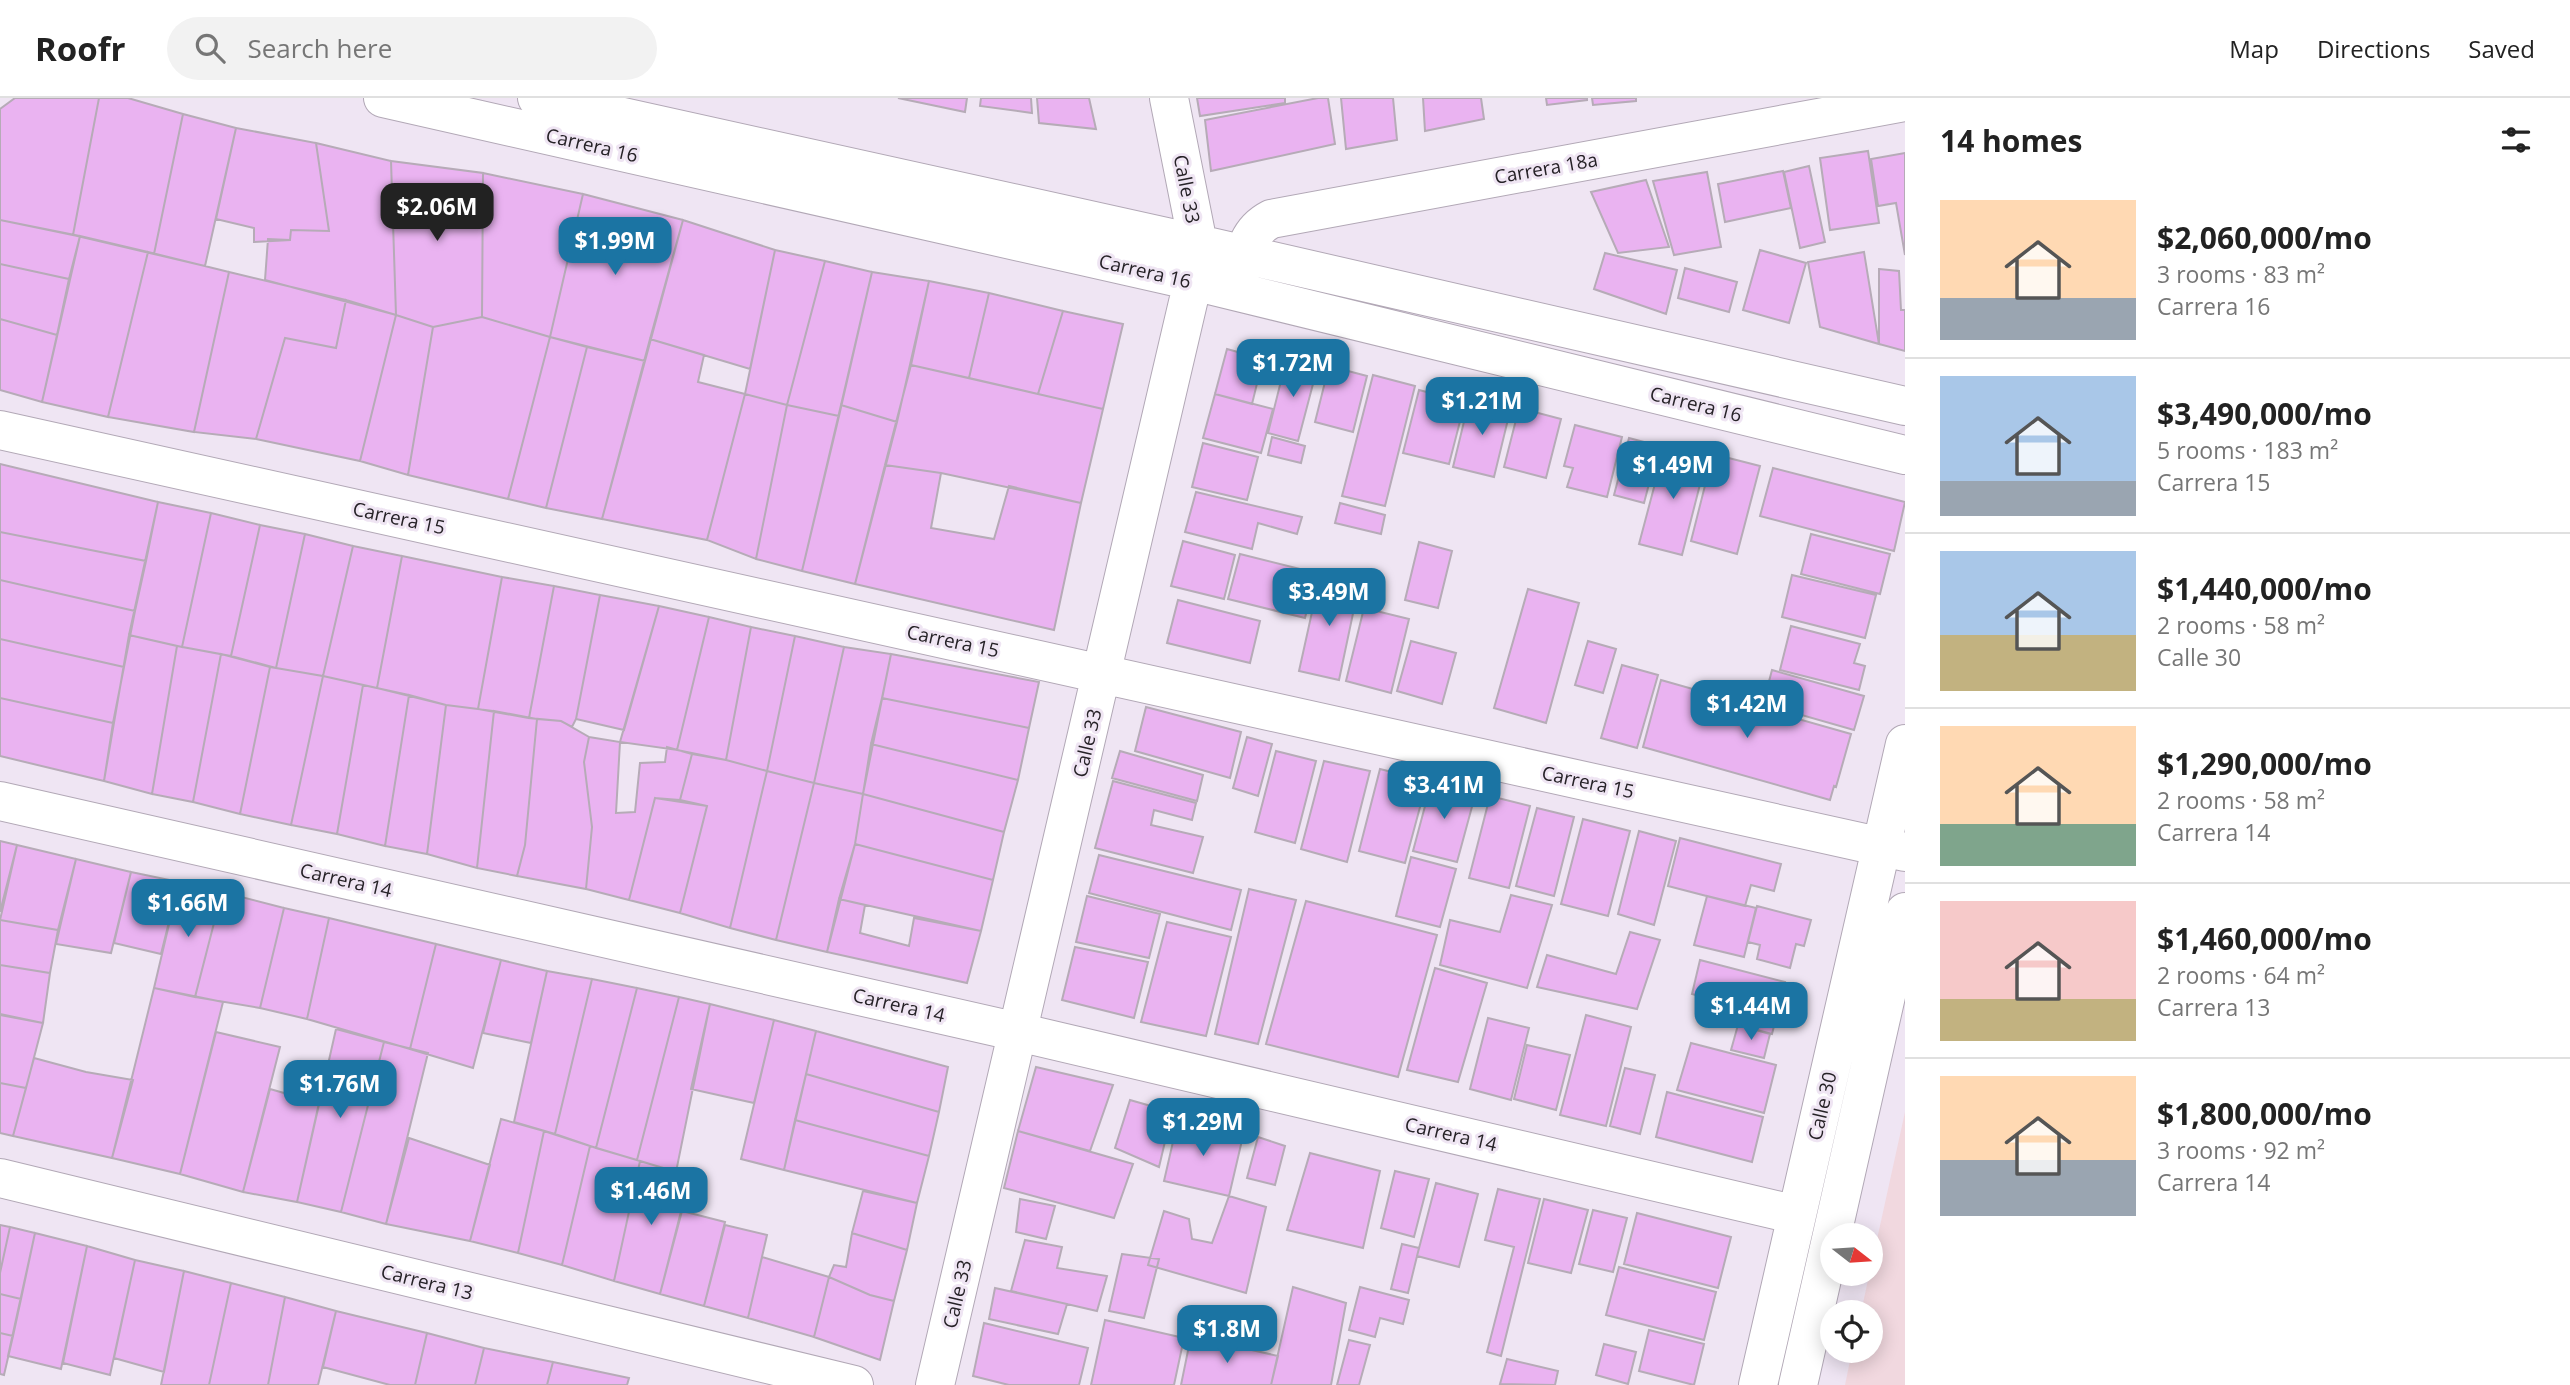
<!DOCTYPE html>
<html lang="en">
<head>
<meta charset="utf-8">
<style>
  body { margin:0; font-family:"Open Sans",sans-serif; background:#f2f2f2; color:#222; height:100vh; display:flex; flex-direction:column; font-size:26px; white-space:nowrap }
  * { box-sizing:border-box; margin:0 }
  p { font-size:23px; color:#767676 }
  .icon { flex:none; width:38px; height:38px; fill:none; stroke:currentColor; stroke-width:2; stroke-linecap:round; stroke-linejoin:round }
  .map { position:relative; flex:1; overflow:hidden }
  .drawer { display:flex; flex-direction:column; background:#fff; width:665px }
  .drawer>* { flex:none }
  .needle { width:46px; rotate:107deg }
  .tools { position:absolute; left:1820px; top:1125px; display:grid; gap:14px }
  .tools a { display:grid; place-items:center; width:63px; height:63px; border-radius:50%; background:#fff; box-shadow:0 4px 18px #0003; font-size:35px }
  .price { position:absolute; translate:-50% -60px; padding:0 16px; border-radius:14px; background:#1b74a3; color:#fff; font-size:23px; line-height:46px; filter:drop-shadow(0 2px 4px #0008) }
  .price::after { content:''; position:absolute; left:50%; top:42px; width:21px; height:16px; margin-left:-10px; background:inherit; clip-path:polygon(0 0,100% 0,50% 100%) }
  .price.selected { background:#222; color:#fff }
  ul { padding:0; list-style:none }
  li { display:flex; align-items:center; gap:21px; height:175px; padding:0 35px }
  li+li { border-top:2px solid #e0e0e0 }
  li span { display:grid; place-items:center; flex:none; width:196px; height:140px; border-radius:0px; color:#555 }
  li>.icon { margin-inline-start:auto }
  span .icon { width:84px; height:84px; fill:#fffc; stroke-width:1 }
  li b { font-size:30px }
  h2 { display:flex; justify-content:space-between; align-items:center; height:84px; padding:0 35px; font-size:30px }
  header { display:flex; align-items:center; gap:42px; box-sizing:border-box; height:98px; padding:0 35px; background:#fff; border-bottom:2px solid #e0e0e0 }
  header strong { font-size:33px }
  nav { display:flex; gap:38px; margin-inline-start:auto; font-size:24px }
  .search { width:490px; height:63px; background:#f2f2f2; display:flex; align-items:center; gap:18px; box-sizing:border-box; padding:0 24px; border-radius:38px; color:#767676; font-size:26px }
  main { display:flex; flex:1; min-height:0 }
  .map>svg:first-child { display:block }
  .education { fill:#f1d8df }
  .building { fill:#eab3f1; stroke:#b6abb7; stroke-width:2 }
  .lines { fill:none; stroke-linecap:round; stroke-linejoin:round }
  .minor-casing { stroke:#b2a8b6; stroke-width:40 }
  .minor { stroke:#fff; stroke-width:38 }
  .labels { text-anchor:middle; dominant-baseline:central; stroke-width:6; stroke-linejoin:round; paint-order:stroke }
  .street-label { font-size:19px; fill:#262227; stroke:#efe5f3 }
</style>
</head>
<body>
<header>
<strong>Roofr</strong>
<div class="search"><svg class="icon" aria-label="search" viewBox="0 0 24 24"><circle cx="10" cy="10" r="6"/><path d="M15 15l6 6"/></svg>Search here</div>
<nav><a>Map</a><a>Directions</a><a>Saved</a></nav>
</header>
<main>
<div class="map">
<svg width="1905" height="1287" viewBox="0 0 1905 1287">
  <rect width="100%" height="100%" fill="#efe5f3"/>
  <path class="education" d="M1905 1014V1287H1845L1852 1253H1871V1214H1861Z"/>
  <path class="building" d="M15 0H99L73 137 0 122V11Z
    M99 0H128L183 16 154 156 73 137Z
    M898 0H967L965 14Z
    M981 0H1031L1032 15 980 8Z
    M1037 0H1089L1096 31 1039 25Z
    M1197 0H1285V5L1200 18Z
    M1318 0H1328L1335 46 1211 73 1205 22Z
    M1341 0H1393L1397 42 1346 51Z
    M1423 0H1481L1484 21 1425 33Z
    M1546 0H1587V2L1547 7Z
    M1592 0H1636V3L1593 7Z
    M183 16 236 30 205 168 154 156Z
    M236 30 316 45 329 133 291 132 290 142 254 144V130L216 121Z
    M316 45 391 63 396 217 265 182 268 141 290 142 291 132 329 133Z
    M1868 53 1879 125 1830 132 1820 60Z
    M1905 55V157L1896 105 1878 108 1871 61Z
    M391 63 483 75 482 219 433 229 396 217Z
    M1809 68 1825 144 1800 150 1784 74Z
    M1783 73 1791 110 1725 124 1718 86Z
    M1707 74 1721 149 1674 157 1653 83Z
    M483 75 583 96 550 239 482 219Z
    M1646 82 1669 149 1618 155 1591 94Z
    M583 96 683 122 645 263 550 239Z
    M0 122 80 138 69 181 0 166Z
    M683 122 775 152 750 271 650 241Z
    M80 138 148 154 108 319 42 304Z
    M775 152 825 163 787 307 745 296Z
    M1760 152 1806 165 1789 225 1743 212Z
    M148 154 229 174 194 334 108 319Z
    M1864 154 1879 246 1820 229 1808 164Z
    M1605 155 1677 172 1666 216 1594 191Z
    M825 163 872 174 839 318 787 307Z
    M0 166 69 181 57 237 0 221Z
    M1685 170 1737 184 1729 214 1678 200Z
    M1879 171 1899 173 1901 212H1905V253L1879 246Z
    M229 174 346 202 336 250 285 240 256 341 194 334Z
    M872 174 929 183 897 324 841 307Z
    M929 183 989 195 969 280 911 267Z
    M989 195 1063 213 1038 296 969 280Z
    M346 202 396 217 360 363 256 341 285 240 336 250Z
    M1063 213 1123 226 1103 311 1038 296Z
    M396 217 433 229 408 377 360 363Z
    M482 219 550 239 508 401 408 377 433 229Z
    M0 221 57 237 42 304 0 292Z
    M550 239 587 249 546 410 508 401Z
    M650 241 704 257 698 284 745 296 707 442 602 421Z
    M587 249 645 263 602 421 546 410Z
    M1227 251 1263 261 1252 306 1215 296Z
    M1287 259 1318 267 1298 343 1268 335Z
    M911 267 1103 311 1081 405 941 375 885 367Z
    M1329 268 1367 278 1353 334 1315 324Z
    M1373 277 1415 288 1385 408 1342 398Z
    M1419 292 1465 304 1449 366 1403 355Z
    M745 296 787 307 756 461 707 442Z
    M1215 296 1273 311 1261 355 1203 340Z
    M1470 299 1511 309 1494 379 1453 369Z
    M787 307 839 318 802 473 756 461Z
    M841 307 897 324 855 486 802 473Z
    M1519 310 1561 321 1546 380 1504 369Z
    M1575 327 1622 339 1607 399 1567 389 1573 370 1564 368Z
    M1272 339 1305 348 1301 365 1268 357Z
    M1629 340 1659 348 1644 405 1614 397Z
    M1203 345 1258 359 1247 402 1192 389Z
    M1665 348 1707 359 1682 457 1639 446Z
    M1713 356 1760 368 1737 456 1691 443Z
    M0 366 158 404 146 463 0 434Z
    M885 367 941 375 931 430 994 441 1009 388 1081 405 1054 532 855 486Z
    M1773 370 1905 404 1894 453 1760 418Z
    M1196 394 1302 419 1297 436 1258 425 1252 451 1185 434Z
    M158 404 211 415 182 549 129 537Z
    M1340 405 1385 417 1381 436 1335 425Z
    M211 415 260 427 231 558 182 549Z
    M260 427 305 436 276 570 231 558Z
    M0 434 146 463 135 513 0 482Z
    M305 436 353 448 323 578 276 570Z
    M1811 436 1890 456 1880 496 1801 476Z
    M1183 443 1235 457 1224 501 1171 488Z
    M1419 444 1452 453 1438 510 1405 502Z
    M353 448 402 458 377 590 323 578Z
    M1240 456 1316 475 1305 520 1228 501Z
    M402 458 502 479 478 611 446 607 377 590Z
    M1792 477 1876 497 1865 540 1782 519Z
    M1320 478 1359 487 1339 582 1299 573Z
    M502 479 554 488 529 620 478 611Z
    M0 482 135 513 124 569 0 541Z
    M554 488 600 497 576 621 572 629 561 623 529 620Z
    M1528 491 1579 505 1546 625 1494 610Z
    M600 497 659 508 624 632 576 621Z
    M1178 502 1260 523 1250 565 1167 545Z
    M659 508 709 519 677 652 620 644Z
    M1364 510 1409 521 1391 595 1346 583Z
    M709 519 751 529 726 662 677 652Z
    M1791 528 1860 546 1854 565 1865 568 1859 592 1780 572Z
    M751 529 795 538 767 673 726 662Z
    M129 537 177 548 152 696 104 683Z
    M795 538 844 549 814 685 767 673Z
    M0 541 124 569 113 625 0 600Z
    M1411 543 1456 555 1442 606 1397 593Z
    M1588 543 1616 551 1603 595 1575 587Z
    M177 548 221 556 193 704 152 696Z
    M844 549 891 556 863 696 814 685Z
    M221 556 270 569 240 716 193 704Z
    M891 556 1039 584 1029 630 882 600Z
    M1622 567 1658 577 1637 650 1601 640Z
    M270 569 323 578 291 727 240 716Z
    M1772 572 1864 598 1854 632 1763 606Z
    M323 578 363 587 337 736 291 727Z
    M1661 582 1851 636 1836 689 1834 688 1830 702 1643 649Z
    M363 587 409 597 385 748 337 736Z
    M409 597 446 607 427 756 385 748Z
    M0 600 113 625 104 683 0 658Z
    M882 600 1029 630 1018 682 871 646Z
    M446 607 494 613 477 770 427 756Z
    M1146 609 1241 634 1230 680 1135 653Z
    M494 613 537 621 525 747 517 778 477 770Z
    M537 621 561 623 589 639 584 664 592 729 586 791 517 778 525 747Z
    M589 639 620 644 616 715 635 714 640 665 665 664 667 649 692 656 680 702 655 700 629 802 586 791 592 729 584 664Z
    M1247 639 1272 646 1258 698 1233 690Z
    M871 646 1018 682 1004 734 863 696Z
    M1120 653 1203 677 1197 703 1112 680Z
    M1276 653 1316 663 1295 745 1255 734Z
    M692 656 726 662 767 673 730 830 680 815 707 708 680 702Z
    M1324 663 1370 673 1347 764 1301 751Z
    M1380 671 1427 683 1405 765 1359 753Z
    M767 673 814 685 776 842 730 830Z
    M1432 682 1476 694 1457 764 1413 753Z
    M1113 683 1196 705 1192 722 1154 712 1151 727 1203 739 1193 775 1095 750Z
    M814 685 863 696 855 746 827 854 776 842Z
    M863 696 1004 734 993 782 855 746Z
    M1490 698 1530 708 1509 790 1469 780Z
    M655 700 707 708 680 815 629 802Z
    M1537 710 1574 719 1554 798 1516 788Z
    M1583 721 1630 733 1608 818 1561 806Z
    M1639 733 1676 743 1654 827 1618 816Z
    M1680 740 1781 766 1774 793 1751 787 1745 808 1668 788Z
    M0 743 17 747 0 814Z
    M855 746 993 782 981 833 839 801Z
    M17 747 76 761 58 832 0 822Z
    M1099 757 1241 792 1231 832 1089 795Z
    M1411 759 1456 771 1440 829 1396 818Z
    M76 761 131 774 111 855 56 846Z
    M131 774 179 784 161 856 114 845Z
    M179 784 222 794 195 899 154 890Z
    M1249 791 1296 802 1258 946 1215 936Z
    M222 794 284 810 260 910 195 899Z
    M1511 797 1552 807 1527 890 1440 867 1450 822 1500 834Z
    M1087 798 1160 816 1149 860 1076 844Z
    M1707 798 1756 810 1744 859 1694 847Z
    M839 801 865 807 860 835 909 848 914 820 981 833 967 885 827 854Z
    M1306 803 1437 837 1398 979 1266 946Z
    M1757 808 1811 822 1804 848 1796 846 1790 870 1757 861 1760 847 1748 844Z
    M284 810 329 820 307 921 260 910Z
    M329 820 436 846 410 951 307 921Z
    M0 822 58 832 50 875 0 867Z
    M1167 824 1231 839 1206 938 1141 924Z
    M1630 834 1660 842 1637 911 1537 889 1547 857 1616 876Z
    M436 846 501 862 473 970 410 951Z
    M1075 849 1148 864 1134 920 1062 902Z
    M501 862 547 873 531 945 483 935Z
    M1700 862 1785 884 1772 936 1738 927 1742 909 1692 896Z
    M0 867 50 875 43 925 0 917Z
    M1435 870 1487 885 1458 984 1407 972Z
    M547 873 592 881 555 1036 514 1024Z
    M592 881 637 890 596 1050 555 1036Z
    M154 890 223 904 180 1076 112 1060Z
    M637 890 679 899 637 1062 596 1050Z
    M679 899 710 906 676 1074 637 1062Z
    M710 906 774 922 754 1005 691 991Z
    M0 916 43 925 26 990 0 985Z
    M1586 917 1631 929 1606 1028 1560 1017Z
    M1488 920 1529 930 1511 1002 1470 991Z
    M774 922 816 933 784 1072 741 1061Z
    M1738 927 1770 936 1764 960 1731 952Z
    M336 931 384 944 341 1114 297 1104Z
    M816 933 948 969 939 1014 806 976Z
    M216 934 280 949 243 1094 180 1076Z
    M384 944 428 955 386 1126 341 1114Z
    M1691 945 1776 967 1764 1015 1677 992Z
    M1527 947 1570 957 1556 1012 1514 1001Z
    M34 960 86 974 133 982 112 1060 13 1038Z
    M1036 969 1113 987 1090 1053 1018 1033Z
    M1625 970 1655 977 1640 1036 1610 1028Z
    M806 976 939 1014 929 1058 795 1022Z
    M0 985 26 990 13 1038 0 1035Z
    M270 991 319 1005 297 1104 243 1094Z
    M1667 994 1763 1019 1752 1064 1656 1039Z
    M1130 1002 1172 1014 1159 1069 1115 1050Z
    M501 1021 544 1033 518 1155 470 1143Z
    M795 1022 929 1058 917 1105 784 1072Z
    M1178 1022 1243 1038 1229 1098 1164 1083Z
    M544 1033 590 1048 562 1167 518 1155Z
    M1018 1033 1133 1066 1114 1120 1004 1090Z
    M1258 1039 1285 1048 1275 1087 1247 1080Z
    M409 1040 490 1067 470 1143 386 1126Z
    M590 1048 640 1063 614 1183 562 1167Z
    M1310 1055 1380 1073 1363 1150 1287 1132Z
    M640 1063 690 1078 660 1196 614 1183Z
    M1395 1073 1429 1081 1414 1139 1381 1130Z
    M1436 1085 1478 1096 1459 1169 1417 1158Z
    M1498 1091 1540 1101 1501 1258 1487 1254 1514 1149 1485 1142Z
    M863 1093 917 1105 907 1152 852 1135Z
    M1229 1098 1266 1109 1246 1195 1148 1167 1164 1113 1189 1121 1192 1141 1212 1145Z
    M1020 1101 1055 1108 1046 1141 1016 1134Z
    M1544 1101 1588 1112 1571 1175 1528 1165Z
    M1593 1112 1627 1120 1613 1174 1579 1166Z
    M682 1113 725 1124 704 1208 660 1196Z
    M1637 1115 1731 1139 1718 1190 1624 1166Z
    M0 1127 10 1129 0 1175Z
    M725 1127 767 1137 748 1220 704 1208Z
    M10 1129 35 1135 21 1201 0 1196V1175Z
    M35 1135 87 1148 61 1271 8 1258Z
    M852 1135 907 1152 894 1203 870 1197 829 1179 834 1167 846 1169Z
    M1025 1142 1062 1149 1057 1170 1107 1178 1097 1213 1011 1193Z
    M1402 1146 1419 1150 1408 1195 1391 1191Z
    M87 1148 135 1162 110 1277 63 1265Z
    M1122 1156 1159 1161 1144 1220 1109 1213Z
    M762 1159 829 1179 814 1239 748 1220Z
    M135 1162 184 1173 164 1274 114 1260Z
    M1619 1169 1716 1194 1704 1242 1606 1217Z
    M184 1173 231 1185 209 1287H161Z
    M829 1179 870 1197 894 1203 880 1262 814 1239Z
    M231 1185 285 1199 268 1287H209Z
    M1293 1189 1346 1205 1331 1287H1271Z
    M1360 1189 1409 1202 1403 1226 1380 1220 1375 1239 1349 1232Z
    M995 1190 1067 1206 1058 1236 989 1221Z
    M0 1196 21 1201 13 1238 0 1235Z
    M285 1199 336 1213 318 1287H268Z
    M336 1213 427 1235 415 1287H390L323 1269Z
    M1105 1222 1184 1240 1174 1287H1091Z
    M984 1225 1088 1250 1079 1287H1009L973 1278Z
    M1649 1232 1704 1246 1694 1287 1639 1273Z
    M0 1235 13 1238 4 1277 0 1276Z
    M427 1235 484 1250 475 1287H415Z
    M1191 1238 1278 1258 1271 1287H1181Z
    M1349 1242 1370 1247 1359 1287H1337Z
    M1604 1246 1636 1254 1628 1286 1596 1277Z
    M484 1250 553 1264 547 1287H475Z
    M1507 1261 1558 1273 1555 1287 1500 1286Z
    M553 1264 629 1280 627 1287H547Z"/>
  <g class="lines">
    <defs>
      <path id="minor" d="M383 0 1193 183 1905 357
        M537 0 1198 146 1905 308
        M1239 182C1244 157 1246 134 1271 121L1905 4
        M0 332 1905 754
        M0 703 1018 934 1797 1117
        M0 1080 854 1287
        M935 1287 1193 183 1198 146 1169 0
        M1758 1287 1905 646
        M1798 1287 1905 814"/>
    </defs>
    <use href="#minor" class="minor-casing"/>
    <use href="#minor" class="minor"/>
  </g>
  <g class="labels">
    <g class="street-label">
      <text transform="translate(592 47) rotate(13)">Carrera 16</text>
      <text transform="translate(1546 70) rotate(-10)">Carrera 18a</text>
      <text transform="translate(1187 91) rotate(79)">Calle 33</text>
      <text transform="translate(1145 173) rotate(13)">Carrera 16</text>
      <text transform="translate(1696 306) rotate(14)">Carrera 16</text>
      <text transform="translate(399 420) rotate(12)">Carrera 15</text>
      <text transform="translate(953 543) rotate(12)">Carrera 15</text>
      <text transform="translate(1087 645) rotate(-77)">Calle 33</text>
      <text transform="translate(1588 684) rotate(12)">Carrera 15</text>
      <text transform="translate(346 782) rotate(13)">Carrera 14</text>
      <text transform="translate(899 907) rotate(13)">Carrera 14</text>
      <text transform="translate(1822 1008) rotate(-77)">Calle 30</text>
      <text transform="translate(1451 1036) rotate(13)">Carrera 14</text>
      <text transform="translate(427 1184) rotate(14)">Carrera 13</text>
      <text transform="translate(957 1196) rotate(-77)">Calle 33</text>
    </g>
  </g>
</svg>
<div class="tools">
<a><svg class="needle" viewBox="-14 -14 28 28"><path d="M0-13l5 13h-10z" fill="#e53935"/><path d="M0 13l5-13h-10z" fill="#767676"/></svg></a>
<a><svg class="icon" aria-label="locate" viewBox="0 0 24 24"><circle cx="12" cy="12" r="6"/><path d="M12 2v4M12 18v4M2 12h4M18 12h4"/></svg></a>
</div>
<b class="price selected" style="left:437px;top:145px">$2.06M</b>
<b class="price" style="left:615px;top:179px">$1.99M</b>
<b class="price" style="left:1293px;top:301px">$1.72M</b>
<b class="price" style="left:1482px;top:339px">$1.21M</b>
<b class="price" style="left:1673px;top:403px">$1.49M</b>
<b class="price" style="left:1329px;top:530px">$3.49M</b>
<b class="price" style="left:1747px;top:642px">$1.42M</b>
<b class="price" style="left:1444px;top:723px">$3.41M</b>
<b class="price" style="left:188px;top:841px">$1.66M</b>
<b class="price" style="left:1751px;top:944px">$1.44M</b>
<b class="price" style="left:340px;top:1022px">$1.76M</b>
<b class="price" style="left:1203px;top:1060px">$1.29M</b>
<b class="price" style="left:651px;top:1129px">$1.46M</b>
<b class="price" style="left:1227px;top:1267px">$1.8M</b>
</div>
<section class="drawer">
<h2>14 homes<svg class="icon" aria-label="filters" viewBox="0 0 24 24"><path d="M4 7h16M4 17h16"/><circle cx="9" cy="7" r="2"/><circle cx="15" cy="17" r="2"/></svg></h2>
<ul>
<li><span style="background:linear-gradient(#ffd9b3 70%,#9aa5b1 0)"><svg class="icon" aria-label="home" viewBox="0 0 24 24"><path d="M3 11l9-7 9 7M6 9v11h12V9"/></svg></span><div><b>$2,060,000/mo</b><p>3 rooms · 83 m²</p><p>Carrera 16</p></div></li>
<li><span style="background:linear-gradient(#a9c7e8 75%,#9aa5b1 0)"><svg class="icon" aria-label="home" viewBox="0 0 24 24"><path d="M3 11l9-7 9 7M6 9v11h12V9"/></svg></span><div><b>$3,490,000/mo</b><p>5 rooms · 183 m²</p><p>Carrera 15</p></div></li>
<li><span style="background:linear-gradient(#a9c7e8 60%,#c2b280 0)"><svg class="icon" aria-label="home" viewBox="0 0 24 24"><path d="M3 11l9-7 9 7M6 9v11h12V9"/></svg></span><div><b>$1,440,000/mo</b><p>2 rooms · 58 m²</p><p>Calle 30</p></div></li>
<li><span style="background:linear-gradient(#ffd9b3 70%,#7fa58c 0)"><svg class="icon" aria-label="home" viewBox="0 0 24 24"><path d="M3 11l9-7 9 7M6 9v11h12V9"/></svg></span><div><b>$1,290,000/mo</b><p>2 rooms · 58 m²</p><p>Carrera 14</p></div></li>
<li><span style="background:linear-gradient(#f6c9c9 70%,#c2b280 0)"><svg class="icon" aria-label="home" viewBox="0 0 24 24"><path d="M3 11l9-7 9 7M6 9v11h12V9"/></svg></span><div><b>$1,460,000/mo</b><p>2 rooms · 64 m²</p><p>Carrera 13</p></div></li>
<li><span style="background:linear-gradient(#ffd9b3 60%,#9aa5b1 0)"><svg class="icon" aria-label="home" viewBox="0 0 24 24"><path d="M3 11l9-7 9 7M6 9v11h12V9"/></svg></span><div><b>$1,800,000/mo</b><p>3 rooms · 92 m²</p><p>Carrera 14</p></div></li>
</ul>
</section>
</main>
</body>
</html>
